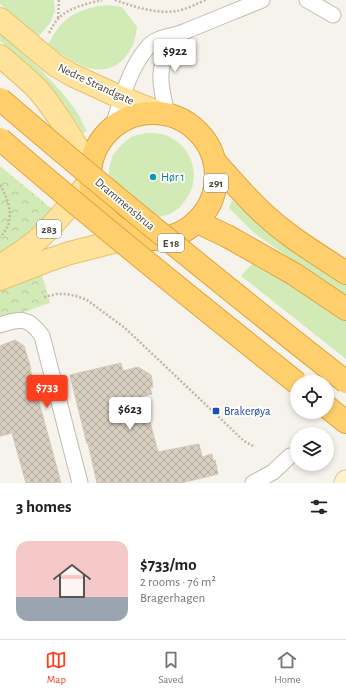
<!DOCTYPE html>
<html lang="en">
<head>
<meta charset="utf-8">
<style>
  body { margin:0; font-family:"Alegreya Sans",sans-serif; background:#f2f2f2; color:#222; height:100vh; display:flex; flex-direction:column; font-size:15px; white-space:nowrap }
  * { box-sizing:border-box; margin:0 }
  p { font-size:13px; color:#767676 }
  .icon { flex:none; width:22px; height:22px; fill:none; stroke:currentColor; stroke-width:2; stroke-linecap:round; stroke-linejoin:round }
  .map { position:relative; height:483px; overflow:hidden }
  .sheet { display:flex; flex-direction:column; background:#fff; flex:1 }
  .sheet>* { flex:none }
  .fabs { position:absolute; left:290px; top:375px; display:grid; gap:8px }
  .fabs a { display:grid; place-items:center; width:44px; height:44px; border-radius:50%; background:#fff; box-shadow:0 2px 6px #0003; font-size:20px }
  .price { position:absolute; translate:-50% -34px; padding:0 9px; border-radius:4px; background:#fff; color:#222; font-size:13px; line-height:26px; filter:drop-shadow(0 1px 2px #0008) }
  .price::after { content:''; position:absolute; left:50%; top:24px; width:12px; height:9px; margin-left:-6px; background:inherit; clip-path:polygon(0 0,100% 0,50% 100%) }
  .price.active { background:#fc3f1d; color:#fff }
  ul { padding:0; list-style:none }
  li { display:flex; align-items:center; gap:12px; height:100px; padding:0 16px }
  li+li { border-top:1px solid #e0e0e0 }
  li span { display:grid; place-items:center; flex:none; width:112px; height:80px; border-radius:12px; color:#555 }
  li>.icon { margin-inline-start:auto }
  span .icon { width:48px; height:48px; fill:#fffc; stroke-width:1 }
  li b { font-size:17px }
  h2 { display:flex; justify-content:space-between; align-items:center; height:48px; padding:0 16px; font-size:17px }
  .tab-bar { display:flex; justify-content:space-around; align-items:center; height:56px; border-top:1px solid #e0e0e0; background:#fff; font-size:11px; color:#767676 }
  .tab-bar a { display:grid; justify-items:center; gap:2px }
  .tab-bar .active { color:#fc3f1d }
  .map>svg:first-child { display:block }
  .grass { fill:#d2eab5 }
  .park { fill:url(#park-crowns) }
  .building { fill:url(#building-cross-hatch); stroke:#d3c7b4 }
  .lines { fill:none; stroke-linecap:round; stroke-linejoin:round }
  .street-casing { stroke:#c2bbae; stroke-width:17 }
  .secondary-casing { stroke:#d6c79b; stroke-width:23 }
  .primary-casing { stroke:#e6c16a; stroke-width:24 }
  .highway-casing { stroke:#e0a43c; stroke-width:24 }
  .path { stroke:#c4b79f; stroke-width:2.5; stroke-dasharray:2 2; stroke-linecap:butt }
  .street { stroke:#fff; stroke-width:15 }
  .secondary { stroke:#fff3cd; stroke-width:21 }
  .primary { stroke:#ffe39c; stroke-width:22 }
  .highway { stroke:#ffcf6e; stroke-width:22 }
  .highway-bridge-casing { stroke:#e0a43c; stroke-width:24; stroke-linecap:butt }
  .highway-bridge { stroke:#ffcf6e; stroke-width:22 }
  .culture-dot { fill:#0f9aa8; stroke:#fff; stroke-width:1.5 }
  .transit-dot { fill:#1a4fb4; stroke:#fff; stroke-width:1.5 }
  .labels { text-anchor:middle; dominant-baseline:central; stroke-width:3.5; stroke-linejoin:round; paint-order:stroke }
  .shield { fill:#fff; stroke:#817c74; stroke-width:1 }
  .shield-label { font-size:11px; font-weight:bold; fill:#4b4439 }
  .street-label { font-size:12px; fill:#4b4439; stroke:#fff }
  .culture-label { font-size:12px; fill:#0d838f; stroke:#fff; text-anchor:start }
  .transit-label { font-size:12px; fill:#164399; stroke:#fff; text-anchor:start }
</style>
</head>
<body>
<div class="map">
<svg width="346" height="483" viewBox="0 0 346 483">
  <defs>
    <pattern id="park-crowns" width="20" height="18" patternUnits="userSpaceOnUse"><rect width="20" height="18" fill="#d2eab5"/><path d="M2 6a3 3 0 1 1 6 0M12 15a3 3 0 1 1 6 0" fill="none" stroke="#b6ca9c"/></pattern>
    <pattern id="building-cross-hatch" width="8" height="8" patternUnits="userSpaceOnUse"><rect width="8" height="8" fill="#d8cfc1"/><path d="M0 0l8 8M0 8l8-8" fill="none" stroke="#b1aa9e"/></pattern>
  </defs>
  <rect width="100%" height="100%" fill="#f6f3ec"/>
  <path class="grass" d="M0 0H54L55 11 50 23 39 36 0 4Z
    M107 5 122 7 137 27C136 32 135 40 133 45 111 88 76 66 48 44 52 38 55 32 59 27 71 12 89 7 107 5Z
    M0 34C28 57 56 82 77 112 81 118 83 125 87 131L83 133C73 117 63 101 51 87 36 70 17 55 0 41Z
    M146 133C156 133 165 133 173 139 196 152 201 184 183 203 181 206 179 208 176 210 168 216 159 217 150 218L109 183V168L113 155 122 144 133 136Z
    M232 200 250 217 273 237 346 284V296L291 259 254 233 229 208Z
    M252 264C284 281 317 299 346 321V359L241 276Z"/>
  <path class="park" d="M0 166 52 209 45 218 27 238 0 256Z
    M42 275 50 303 0 320V291Z"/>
  <path class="building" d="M15 340 24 346 31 369H30L61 483H26L12 433 0 436V346Z
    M121 363 123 371 138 367 151 375 153 387 150 388 152 394 143 396 158 452 199 444 202 457 212 454 213 461 215 460 218 474 181 483H97L88 443 87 444 70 375Z"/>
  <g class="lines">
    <defs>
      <path id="street" d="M307 0 333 15
        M167 114C163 94 156 75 166 55 170 47 178 40 183 32
        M113 126C121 101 129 69 147 48 156 36 173 37 186 31 211 21 237 10 262 0
        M0 325C20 318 29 317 42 336L80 483
        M253 483 273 472 290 456"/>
      <path id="secondary" d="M345 483 346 481"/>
      <path id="primary" d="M0 19 55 65 72 75 122 98 160 113
        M0 56C13 67 27 78 39 91 59 115 74 142 90 169
        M0 266C13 258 25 250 36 241 56 224 72 202 89 182
        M0 279 49 260 70 253 133 237"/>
      <path id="highway" d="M90 176a63 63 0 1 1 126 0a63 63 0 1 1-126 0Z
        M214 161C231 179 247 199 265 215 290 238 319 255 346 273
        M197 222 227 236 294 274 346 309
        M327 407 346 422"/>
    </defs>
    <use href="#street" class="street-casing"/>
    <use href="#secondary" class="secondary-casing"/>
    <use href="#primary" class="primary-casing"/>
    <use href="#highway" class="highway-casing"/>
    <path class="path" d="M115 0C135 7 156 14 177 11 185 10 198 3 206 0
      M58 18 59 0
      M49 33C52 28 54 23 58 19 67 8 89 3 102 0
      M0 185C10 202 16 222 0 237
      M44 297 57 294H66L76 296 87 300 125 328 244 441 255 447"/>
    <use href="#street" class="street"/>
    <use href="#secondary" class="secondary"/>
    <use href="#primary" class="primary"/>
    <use href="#highway" class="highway"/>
    <defs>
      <path id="highway-bridge" d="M0 99C113 196 229 290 346 382
        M0 139C97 223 197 303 297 383"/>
    </defs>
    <use href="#highway-bridge" class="highway-bridge-casing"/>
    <use href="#highway-bridge" class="highway-bridge"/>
  </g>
  <circle class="culture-dot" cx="153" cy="177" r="4"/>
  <rect class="transit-dot" x="212" y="407" width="8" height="8" rx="2"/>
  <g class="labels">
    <g class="shield">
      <rect x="204" y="174" width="24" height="18" rx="3"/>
      <rect x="37" y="220" width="24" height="18" rx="3"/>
      <rect x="158" y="234" width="26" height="18" rx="3"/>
    </g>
    <g class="shield-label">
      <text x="216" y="183">291</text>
      <text x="49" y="229">283</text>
      <text x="171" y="243">E 18</text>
    </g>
    <g class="street-label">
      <text transform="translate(96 84) rotate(25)">Nedre Strandgate</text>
      <text transform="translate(125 204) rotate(40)">Drammensbrua</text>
    </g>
    <g class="culture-label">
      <text x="161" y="177">Hør 1</text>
    </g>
    <g class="transit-label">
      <text x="224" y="411">Brakerøya</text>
    </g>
  </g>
</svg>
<div class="fabs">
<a><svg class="icon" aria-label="locate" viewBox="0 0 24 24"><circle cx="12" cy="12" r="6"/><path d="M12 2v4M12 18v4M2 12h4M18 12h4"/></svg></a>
<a><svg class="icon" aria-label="layers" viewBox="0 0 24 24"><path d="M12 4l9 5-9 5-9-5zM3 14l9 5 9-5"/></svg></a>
</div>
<b class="price" style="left:175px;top:73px">$922</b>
<b class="price active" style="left:47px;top:409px">$733</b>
<b class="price" style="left:130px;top:431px">$623</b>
</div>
<section class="sheet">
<h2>3 homes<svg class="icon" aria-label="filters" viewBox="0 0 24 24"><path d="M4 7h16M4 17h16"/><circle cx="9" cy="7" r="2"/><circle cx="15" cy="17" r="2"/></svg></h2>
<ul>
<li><span style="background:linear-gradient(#f6c9c9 70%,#9aa5b1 0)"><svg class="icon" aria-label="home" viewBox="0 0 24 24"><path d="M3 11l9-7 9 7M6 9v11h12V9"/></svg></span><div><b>$733/mo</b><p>2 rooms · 76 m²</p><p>Bragerhagen</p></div></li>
</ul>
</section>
<nav class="tab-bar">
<a class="active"><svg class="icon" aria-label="map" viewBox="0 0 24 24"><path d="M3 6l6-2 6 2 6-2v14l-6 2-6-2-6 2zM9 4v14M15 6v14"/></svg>Map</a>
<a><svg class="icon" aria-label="saved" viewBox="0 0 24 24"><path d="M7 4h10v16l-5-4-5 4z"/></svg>Saved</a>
<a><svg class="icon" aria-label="home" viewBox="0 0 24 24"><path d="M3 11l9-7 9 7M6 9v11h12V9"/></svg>Home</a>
</nav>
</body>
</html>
